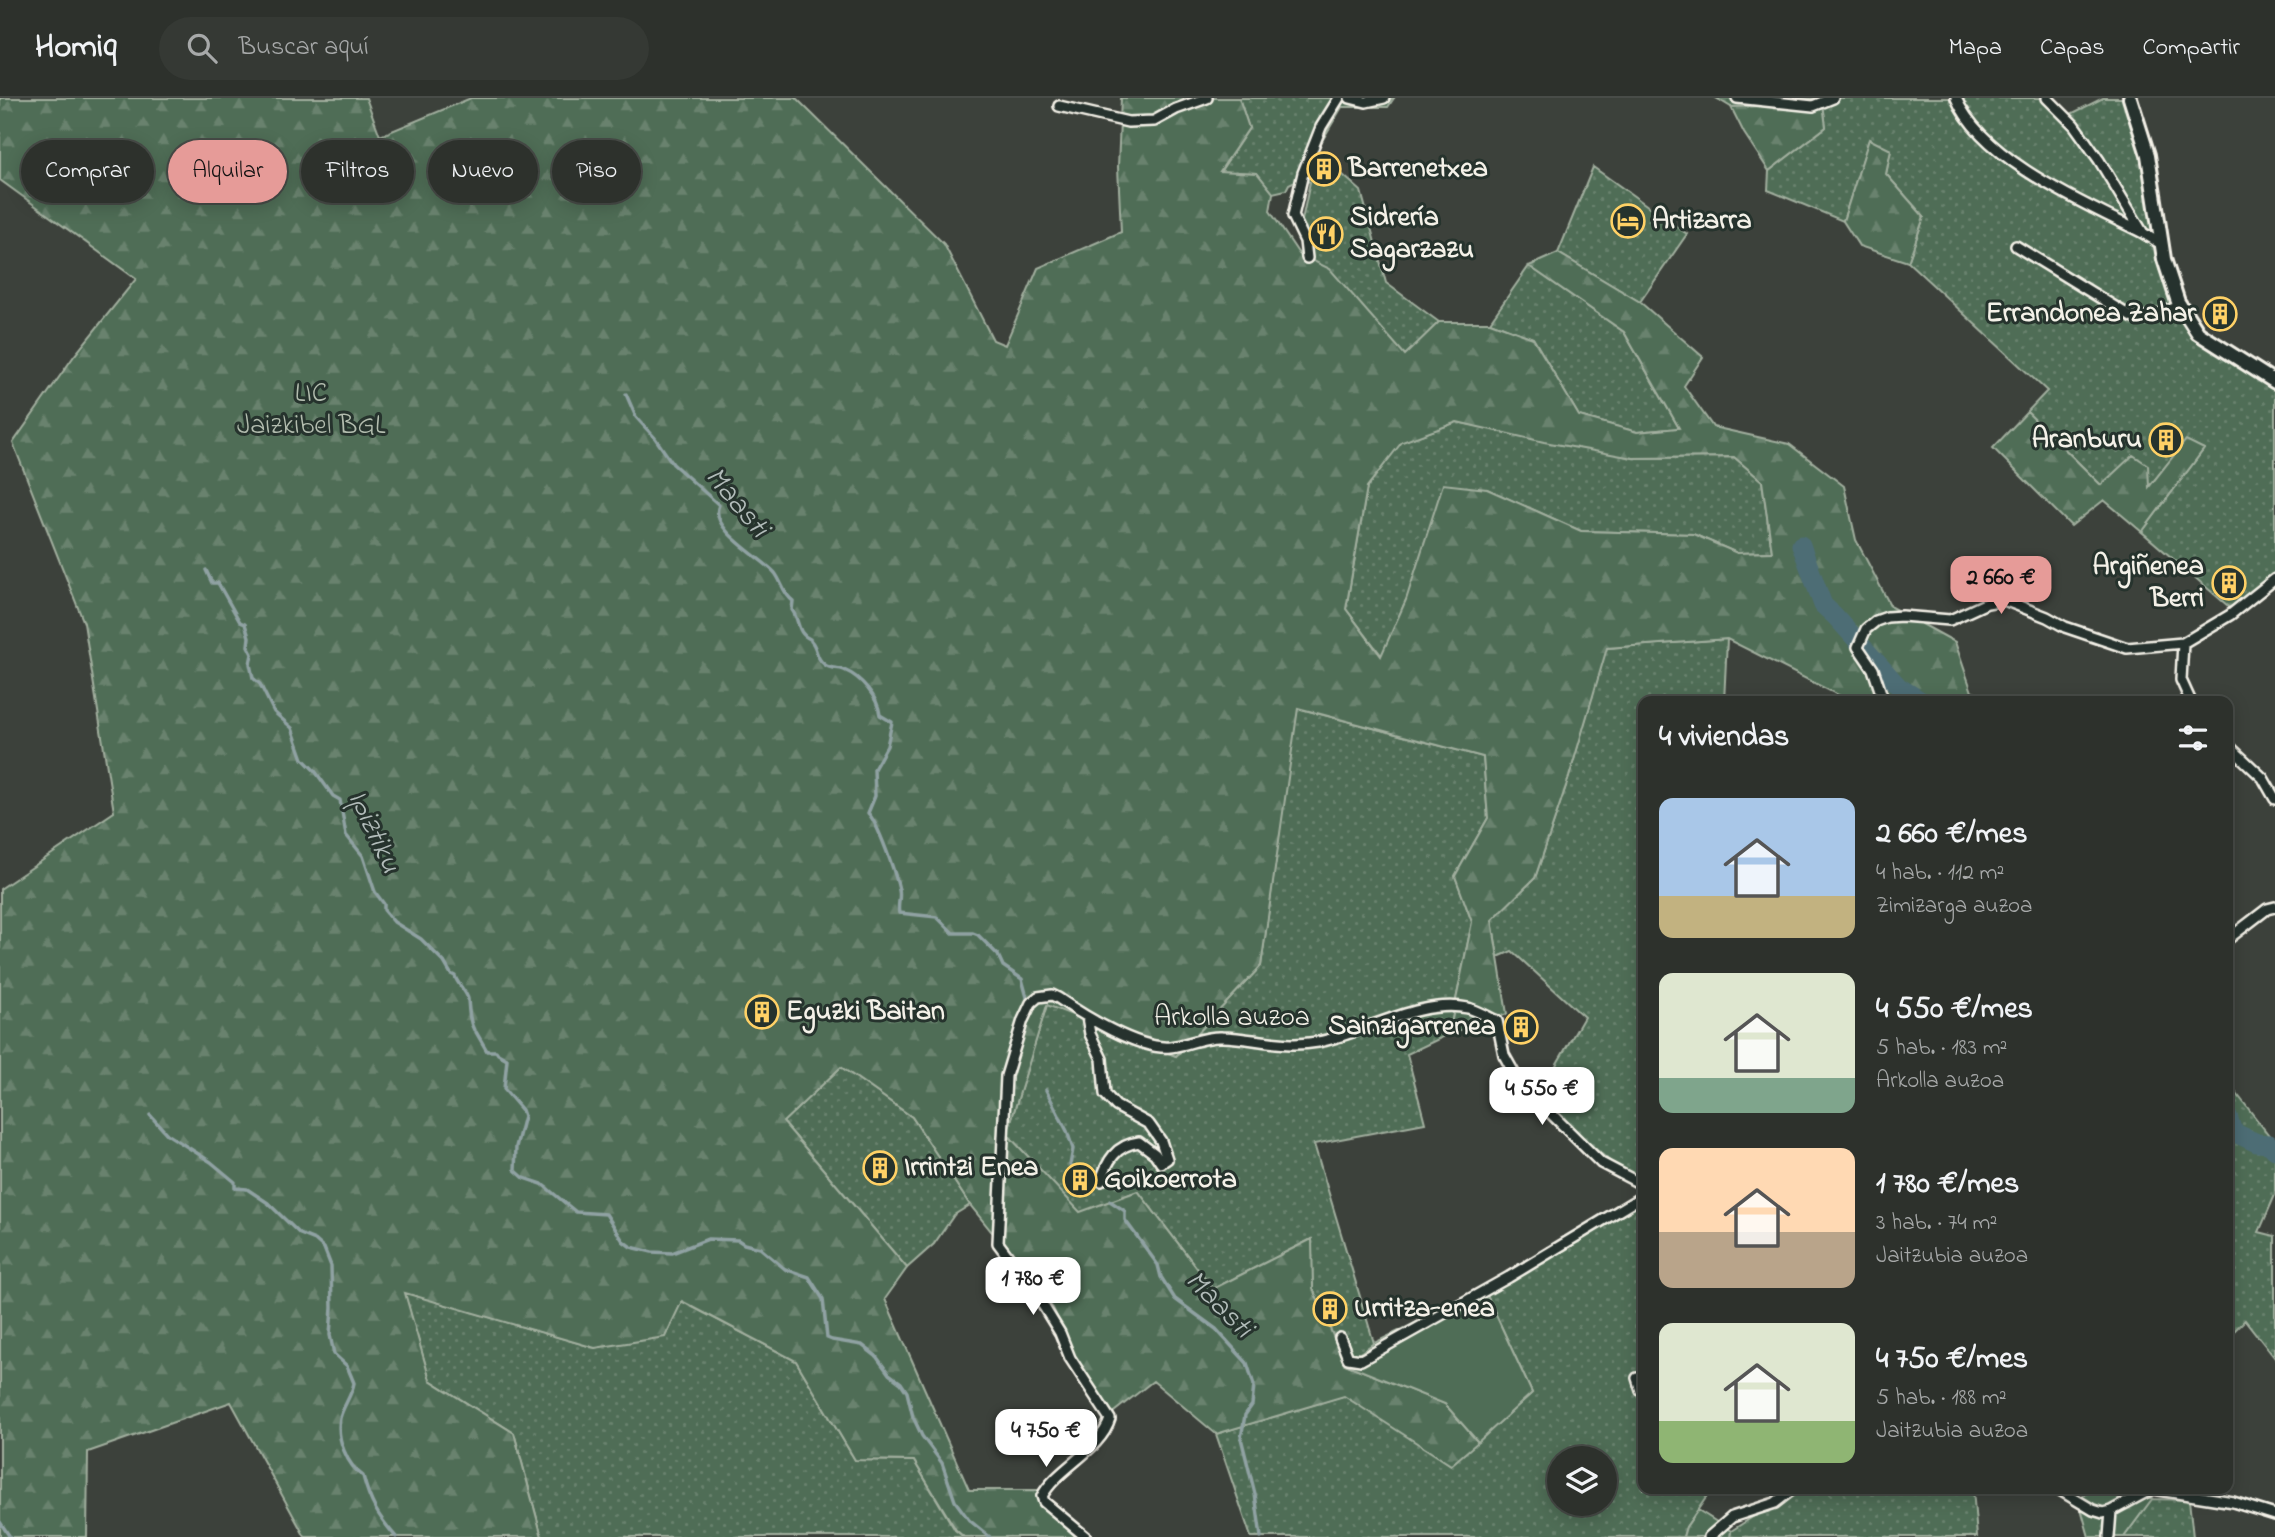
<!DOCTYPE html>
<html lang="es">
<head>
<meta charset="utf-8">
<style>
  body { margin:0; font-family:"Indie Flower",sans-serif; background:#353934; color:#f1f3f6; height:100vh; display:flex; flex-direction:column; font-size:26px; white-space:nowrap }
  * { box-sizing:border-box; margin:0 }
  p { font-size:23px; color:#a7a9a9 }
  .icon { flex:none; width:38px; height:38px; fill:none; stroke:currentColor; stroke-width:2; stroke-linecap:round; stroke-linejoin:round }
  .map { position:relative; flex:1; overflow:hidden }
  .side { position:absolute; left:1638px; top:598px; width:595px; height:798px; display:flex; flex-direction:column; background:#2d312c; border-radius:14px; box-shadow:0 4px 18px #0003,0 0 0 2px #484c48 }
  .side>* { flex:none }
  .top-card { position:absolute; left:21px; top:42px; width:665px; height:63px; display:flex; gap:14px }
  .controls { position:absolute; left:1547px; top:1348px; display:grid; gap:14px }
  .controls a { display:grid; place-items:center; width:70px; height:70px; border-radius:50%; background:#2d312c; box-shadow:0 4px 18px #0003,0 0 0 2px #484c48; font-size:35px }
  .price { position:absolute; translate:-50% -60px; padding:0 16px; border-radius:14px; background:#fff; color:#222; font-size:23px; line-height:46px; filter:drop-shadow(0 2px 4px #0008) }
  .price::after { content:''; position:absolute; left:50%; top:42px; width:21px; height:16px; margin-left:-10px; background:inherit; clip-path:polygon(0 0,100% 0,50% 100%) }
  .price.current { background:#e69b98; color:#111 }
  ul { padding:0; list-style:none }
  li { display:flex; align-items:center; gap:21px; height:175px; padding:0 21px }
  li span { display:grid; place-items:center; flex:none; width:196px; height:140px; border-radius:14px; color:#555 }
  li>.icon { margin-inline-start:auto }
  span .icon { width:84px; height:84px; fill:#fffc; stroke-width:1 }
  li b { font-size:30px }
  h2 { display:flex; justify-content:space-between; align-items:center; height:84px; padding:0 21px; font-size:30px }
  .chip { padding:0 24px; border-radius:32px; background:#2d312c; box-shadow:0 4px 18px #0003,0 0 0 2px #484c48; font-size:24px; line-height:63px }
  .chip.current { background:#e69b98; color:#111 }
  header { display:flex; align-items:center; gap:42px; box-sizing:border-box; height:98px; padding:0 35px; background:#2d312c; border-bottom:2px solid #484c48 }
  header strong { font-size:33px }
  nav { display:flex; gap:38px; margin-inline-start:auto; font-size:24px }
  .search { width:490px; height:63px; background:#353934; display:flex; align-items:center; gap:18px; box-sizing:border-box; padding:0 24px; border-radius:38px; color:#a7a9a9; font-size:26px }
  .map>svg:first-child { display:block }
  .grass { fill:url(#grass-dots); stroke:#a2af9f; stroke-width:2; fill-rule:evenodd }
  .forest { fill:url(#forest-firs); stroke:#a2af9f; stroke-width:2; fill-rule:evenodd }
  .garden { fill:#4f6d56; stroke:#a2af9f; stroke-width:2 }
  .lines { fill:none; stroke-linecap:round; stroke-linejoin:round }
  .stream { stroke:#90a2a3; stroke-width:3.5 }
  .river { stroke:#4e6d75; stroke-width:19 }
  .street-casing { stroke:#f4f1e8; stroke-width:14 }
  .secondary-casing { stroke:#f4f1e8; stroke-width:18 }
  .street { stroke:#26332d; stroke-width:9 }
  .secondary { stroke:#26332d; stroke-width:12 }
  .labels { text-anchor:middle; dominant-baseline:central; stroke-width:6; stroke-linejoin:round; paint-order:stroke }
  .poi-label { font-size:28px; font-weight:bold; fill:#f4f1e8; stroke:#26332d; text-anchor:start }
  .park-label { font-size:28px; fill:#b2bcae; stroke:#26332d }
  .street-label { font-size:28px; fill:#f4f1e8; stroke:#26332d }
  .water-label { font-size:30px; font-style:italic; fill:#b2bcba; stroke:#26332d }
</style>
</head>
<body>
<header>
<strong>Homiq</strong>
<div class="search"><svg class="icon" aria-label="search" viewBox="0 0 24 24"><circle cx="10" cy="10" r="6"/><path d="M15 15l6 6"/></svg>Buscar aquí</div>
<nav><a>Mapa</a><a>Capas</a><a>Compartir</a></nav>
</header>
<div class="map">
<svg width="2275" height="1439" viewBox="0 0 2275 1439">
  <defs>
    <pattern id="grass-dots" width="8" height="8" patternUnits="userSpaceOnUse" patternTransform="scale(1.75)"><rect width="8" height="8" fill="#4f6d56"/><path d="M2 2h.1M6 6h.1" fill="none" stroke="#69826e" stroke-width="1.8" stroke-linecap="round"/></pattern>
    <pattern id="forest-firs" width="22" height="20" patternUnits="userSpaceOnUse" patternTransform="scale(1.75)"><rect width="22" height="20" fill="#4f6d56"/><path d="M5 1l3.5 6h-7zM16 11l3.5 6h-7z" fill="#69826e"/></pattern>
  </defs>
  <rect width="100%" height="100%" fill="#3c413b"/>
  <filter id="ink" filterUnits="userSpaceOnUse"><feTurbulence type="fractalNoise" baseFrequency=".0143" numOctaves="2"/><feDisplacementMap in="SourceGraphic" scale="14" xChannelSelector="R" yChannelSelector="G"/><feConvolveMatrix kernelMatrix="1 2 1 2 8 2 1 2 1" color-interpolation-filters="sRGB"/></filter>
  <g filter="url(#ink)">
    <path class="grass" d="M1239 0H1394L1388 9H1342L1316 53 1361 93 1386 185 1439 224 1405 258 1330 172 1299 156 1309 148 1301 127 1310 84 1299 81 1289 86 1286 92 1273 95 1257 75 1220 74 1249 30Z
      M1716 0H2047L2069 17 2103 0H2129L2183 220 2275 280V481L2235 514 2142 434 2204 351 2186 343 2148 390 2101 387 2027 314 2047 293 1908 164 1924 119 1886 76 1891 52 1869 42 1843 123 1768 92 1769 73 1826 29 1823 6 1731 9Z
      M1593 69 1687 136 1640 204 1558 155Z
      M1529 168 1624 234 1679 330 1637 334 1579 318 1533 240 1490 224Z
      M1457 324 1633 360 1734 359 1762 383 1772 454 1737 455 1693 436 1581 433 1487 391 1406 502 1382 558 1346 511 1367 389 1401 344Z
      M1727 541 1724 604H1643V1092L1537 1000 1584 919 1512 853 1498 859 1492 822 1535 780 1569 679 1606 550Z
      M1297 610 1483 659 1488 720 1455 778 1472 824 1449 936 1407 956 1425 1025 1314 1046 1374 1245 1345 1266 1313 1191 1311 1141 1213 1191 1138 1093 1080 1115 1007 1036 1047 906 1176 958 1261 868Z
      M841 969 912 1019 970 1107 954 1117 934 1146 907 1170 783 1024Z
      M2230 987 2275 1045V1097L2259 1134 2275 1138V1260L2245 1222 2228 1239V988Z
      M1643 1098V1391H1712L1686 1429 1683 1439H1251L1216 1336 1349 1296 1451 1367 1532 1295 1484 1191ZM1559 1360H1605V1405H1559Z
      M404 1194 595 1250 681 1203 796 1263 855 1362 914 1363 955 1432 964 1439H542L514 1335 430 1282Z
      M1796 1391H1973L1977 1439H1730L1731 1433Z
      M2133 1391H2150L2152 1401 2189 1402 2193 1439H2124L2151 1401Z"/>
    <path class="forest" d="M0 0H366L380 38 471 0H796L944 146 993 242 1005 247 1038 170 1121 134 1118 69 1121 0H1239L1249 30 1220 73 1257 75 1273 95 1270 113 1299 156 1330 171 1405 257 1439 224H1490L1533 240 1579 318 1637 334 1679 330 1624 234 1529 168 1558 155 1640 204 1703 259 1684 288 1713 329 1789 346 1844 388 1856 442 1891 509 1955 544 1972 594 2012 604H1852L1727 541 1607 550 1569 679 1535 780 1492 822 1507 916 1449 936 1472 824 1455 778 1488 720 1483 659 1298 610 1261 868 1176 958 1047 907 1007 1036 1080 1114 1138 1093 1213 1191 1312 1141 1313 1191 1345 1266 1445 1306 1478 1344 1451 1367 1344 1298 1216 1336 1153 1283 1110 1317 1075 1261 1053 1210 970 1107 912 1019 841 969 783 1024 907 1170 885 1201 969 1392H1037L1093 1439H964L956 1432 914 1363 855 1362 796 1263 682 1203 665 1239 595 1250 405 1195 430 1282 514 1335 542 1439H305L231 1304 88 1354 87 1439H0V791L114 714 84 525 13 345 74 258 136 181 0 82ZM1457 324 1544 344 1633 360 1734 359 1762 383 1772 454 1737 455 1693 436 1581 433 1487 391 1443 386 1406 502 1381 558 1346 511 1367 389 1402 344Z
      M1823 6 1826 29 1769 73 1744 35 1731 9Z
      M1869 41 1891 52 1886 76 1924 119 1908 164 1859 148 1843 123Z
      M2027 314 2101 387 2133 357 2148 367 2149 389 2186 342 2204 351 2142 434 2104 402 2071 428 1993 350Z
      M2095 1391H2133L2152 1401 2124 1439H2089L2078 1400Z
      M1698 1412 1731 1433 1730 1439H1683L1686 1429Z"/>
    <path class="garden" d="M1484 1191 1532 1295 1478 1344 1445 1306 1345 1266 1374 1245Z"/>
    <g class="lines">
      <path class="stream" d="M626 296 636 319 655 340 673 366 719 407C708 431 762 460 775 475 782 484 783 496 793 503L792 512C800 522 796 535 810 541
        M206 472 212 485H218L240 524 245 526 249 539 248 548 252 556 250 566 253 580 260 586 274 614 292 630 303 661 315 673 333 698 340 702 346 737 363 758 375 794 384 806V812L394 824 421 841 444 864 451 876 455 878C457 886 467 894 468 901 469 913 469 923 474 932
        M811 543C818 550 815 560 824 566 830 572 837 569 844 572 861 579 878 599 880 617L892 624 887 648 874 671 875 698 868 715C878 725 896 777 899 792 901 800 897 807 899 815L937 819 953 835H973L978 837 998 857 1003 868 1022 881 1028 903
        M476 934 487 953H496L498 956 507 961 504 991 522 1012 524 1018 516 1049 515 1072 524 1080 542 1086 576 1114 606 1116 623 1143 631 1149 652 1154 672 1155 708 1141 738 1142 744 1146 760 1150 785 1171 809 1179 823 1201 827 1240 832 1242 862 1247 876 1258 889 1276 901 1285 907 1294 913 1319 922 1338 942 1365 955 1403 969 1422 990 1439
        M1046 992 1067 1033 1073 1051 1070 1067 1079 1075
        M150 1017 167 1036 211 1064 235 1084
        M235 1086V1090L247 1091 268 1105 300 1136 315 1142 324 1150 331 1168 332 1210 330 1237 334 1256 347 1268 354 1285C352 1297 343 1308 340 1320 336 1341 347 1367 363 1378 370 1405 378 1418 396 1439
        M1110 1103 1125 1113V1122L1158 1167 1161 1179 1175 1201 1216 1231 1247 1265 1254 1287 1252 1307 1245 1317 1241 1340 1255 1396 1261 1439
        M0 1424 10 1439"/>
      <path class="river" d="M1801 447 1823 507 1835 518 1899 589 1923 604
        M2228 1018 2233 1034 2257 1045 2269 1046 2275 1052"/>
      <defs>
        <path id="street" d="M1350 0 1366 4 1384 0
          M1737 0 1813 8 1833 0
          M1956 0C1982 62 2085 106 2143 135
          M2047 0 2074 27 2099 62 2143 135 2161 146
          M1059 8 1128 24 1154 23 1176 11 1207 0
          M2016 148 2133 220 2153 218 2180 208
          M1307 160 1305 143 1293 118 1303 75 1321 29 1339 0
          M1884 604 1873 571 1858 549 1866 531 1876 523 1887 519 1902 518 1950 522 1987 505 2004 502 2047 519 2065 529 2127 550 2183 545
          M2191 604 2181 582 2183 545 2230 517 2275 481
          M2228 647 2263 680 2275 701
          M2228 841 2267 811 2275 809
          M1087 919 1090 936 1102 961 1105 996 1116 1008 1149 1026 1161 1043 1167 1061 1161 1065 1155 1056 1139 1044C1116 1047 1107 1063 1101 1083
          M1340 1240 1348 1260 1361 1262 1509 1179 1643 1098
          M1637 1280 1641 1293 1643 1291
          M2058 1391 2093 1412 2103 1415 2111 1413 2152 1391 2233 1404 2275 1417
          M1086 1439 1044 1404 1042 1398C1057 1370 1101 1352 1110 1321L1070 1260 1060 1235 1036 1196 998 1145 1006 978 1023 922 1031 905 1038 899 1052 897 1058 900C1084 918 1139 952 1170 949 1188 947 1204 938 1222 939 1256 940 1283 950 1318 944 1365 935 1420 900 1468 910 1478 913 1488 919 1497 923L1504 957 1519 984 1601 1065 1643 1087
          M1709 1439 1732 1419 1775 1405 1793 1391
          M2109 1439 2111 1413"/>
        <path id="secondary" d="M2130 0 2148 57 2164 161 2178 204 2198 235 2275 284"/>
      </defs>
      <use href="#street" class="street-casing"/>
      <use href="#secondary" class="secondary-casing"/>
      <use href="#street" class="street"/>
      <use href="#secondary" class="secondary"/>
    </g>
  </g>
  <defs>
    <symbol id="building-ring" viewBox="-11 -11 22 22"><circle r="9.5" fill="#26332d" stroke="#ffd166" stroke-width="1.5"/><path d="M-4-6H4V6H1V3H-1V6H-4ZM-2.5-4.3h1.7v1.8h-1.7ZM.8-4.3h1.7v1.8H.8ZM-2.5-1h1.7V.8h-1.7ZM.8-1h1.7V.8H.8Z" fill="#ffd166"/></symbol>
    <symbol id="hotel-ring" viewBox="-11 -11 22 22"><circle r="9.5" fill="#26332d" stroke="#ffd166" stroke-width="1.5"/><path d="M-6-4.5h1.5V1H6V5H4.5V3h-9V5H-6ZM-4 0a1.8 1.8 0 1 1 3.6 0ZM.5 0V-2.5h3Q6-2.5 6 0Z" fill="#ffd166"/></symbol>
    <symbol id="restaurant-ring" viewBox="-11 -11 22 22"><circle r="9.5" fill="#26332d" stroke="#ffd166" stroke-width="1.5"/><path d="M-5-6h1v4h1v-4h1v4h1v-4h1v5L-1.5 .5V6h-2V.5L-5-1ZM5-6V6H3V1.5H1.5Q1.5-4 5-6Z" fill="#ffd166"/></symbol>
  </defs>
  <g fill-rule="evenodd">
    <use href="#building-ring" x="1305" y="52" width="38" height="38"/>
    <use href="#hotel-ring" x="1609" y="104" width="38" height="38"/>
    <use href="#restaurant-ring" x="1307" y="117" width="38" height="38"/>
    <use href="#building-ring" x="2201" y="197" width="38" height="38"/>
    <use href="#building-ring" x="2147" y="323" width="38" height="38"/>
    <use href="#building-ring" x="2210" y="466" width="38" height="38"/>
    <use href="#building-ring" x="743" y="895" width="38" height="38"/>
    <use href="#building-ring" x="1502" y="910" width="38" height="38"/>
    <use href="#building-ring" x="861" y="1051" width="38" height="38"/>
    <use href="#building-ring" x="1061" y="1063" width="38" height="38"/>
    <use href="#building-ring" x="1311" y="1192" width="38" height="38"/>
  </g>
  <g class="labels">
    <g class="poi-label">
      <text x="1348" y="71">Barrenetxea</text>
      <text x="1350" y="120">Sidrería<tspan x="1350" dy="32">Sagarzazu</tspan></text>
      <text x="1652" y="123">Artizarra</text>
      <text x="2196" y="216" text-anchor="end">Errandonea Zahar</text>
      <text x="2142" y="342" text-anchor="end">Aranburu</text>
      <text x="2204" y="469" text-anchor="end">Argiñenea<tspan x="2204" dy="32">Berri</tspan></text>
      <text x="786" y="914">Eguzki Baitan</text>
      <text x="1496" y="929" text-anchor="end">Sainzigarrenea</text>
      <text x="904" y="1070">Irrintzi Enea</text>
      <text x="1104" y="1082">Goikoerrota</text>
      <text x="1354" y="1211">Urritza-enea</text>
    </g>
    <g class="park-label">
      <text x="311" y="296">LIC<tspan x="311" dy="32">Jaizkibel BGL</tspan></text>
    </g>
    <g class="street-label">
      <text x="1232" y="920">Arkolla auzoa</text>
    </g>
    <g class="water-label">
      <text transform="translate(736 405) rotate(50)">Maasti</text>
      <text transform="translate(373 734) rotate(65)">Ipiztiku</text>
      <text transform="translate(1218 1207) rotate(45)">Maasti</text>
    </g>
  </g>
</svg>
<div class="controls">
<a><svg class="icon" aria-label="layers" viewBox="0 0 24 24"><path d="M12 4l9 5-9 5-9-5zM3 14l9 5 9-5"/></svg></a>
</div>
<b class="price current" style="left:2001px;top:518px">2 660 €</b>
<b class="price" style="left:1542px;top:1029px">4 550 €</b>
<b class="price" style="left:1033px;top:1219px">1 780 €</b>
<b class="price" style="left:1046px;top:1371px">4 750 €</b>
<div class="top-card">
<a class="chip">Comprar</a>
<a class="chip current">Alquilar</a>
<a class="chip">Filtros</a>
<a class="chip">Nuevo</a>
<a class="chip">Piso</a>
</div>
<section class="side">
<h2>4 viviendas<svg class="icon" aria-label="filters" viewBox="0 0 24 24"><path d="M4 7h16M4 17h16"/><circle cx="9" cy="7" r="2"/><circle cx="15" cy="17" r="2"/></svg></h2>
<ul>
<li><span style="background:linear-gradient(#a9c7e8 70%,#c2b280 0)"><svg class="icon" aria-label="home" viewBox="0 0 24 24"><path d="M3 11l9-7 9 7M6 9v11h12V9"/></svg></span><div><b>2 660 €/mes</b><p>4 hab. · 112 m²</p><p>Zimizarga auzoa</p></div></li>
<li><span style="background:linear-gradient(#dfe7d0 75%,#7fa58c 0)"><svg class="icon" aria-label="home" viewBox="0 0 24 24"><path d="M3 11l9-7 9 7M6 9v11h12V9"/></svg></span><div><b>4 550 €/mes</b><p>5 hab. · 183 m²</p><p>Arkolla auzoa</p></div></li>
<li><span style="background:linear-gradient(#ffd9b3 60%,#b9a48a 0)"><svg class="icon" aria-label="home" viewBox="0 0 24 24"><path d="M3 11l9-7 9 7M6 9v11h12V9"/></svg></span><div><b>1 780 €/mes</b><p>3 hab. · 74 m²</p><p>Jaitzubia auzoa</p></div></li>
<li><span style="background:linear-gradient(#dfe7d0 70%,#8fb573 0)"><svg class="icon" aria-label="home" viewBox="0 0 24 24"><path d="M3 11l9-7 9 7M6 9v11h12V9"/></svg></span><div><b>4 750 €/mes</b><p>5 hab. · 188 m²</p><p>Jaitzubia auzoa</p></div></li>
</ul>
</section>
</div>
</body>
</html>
